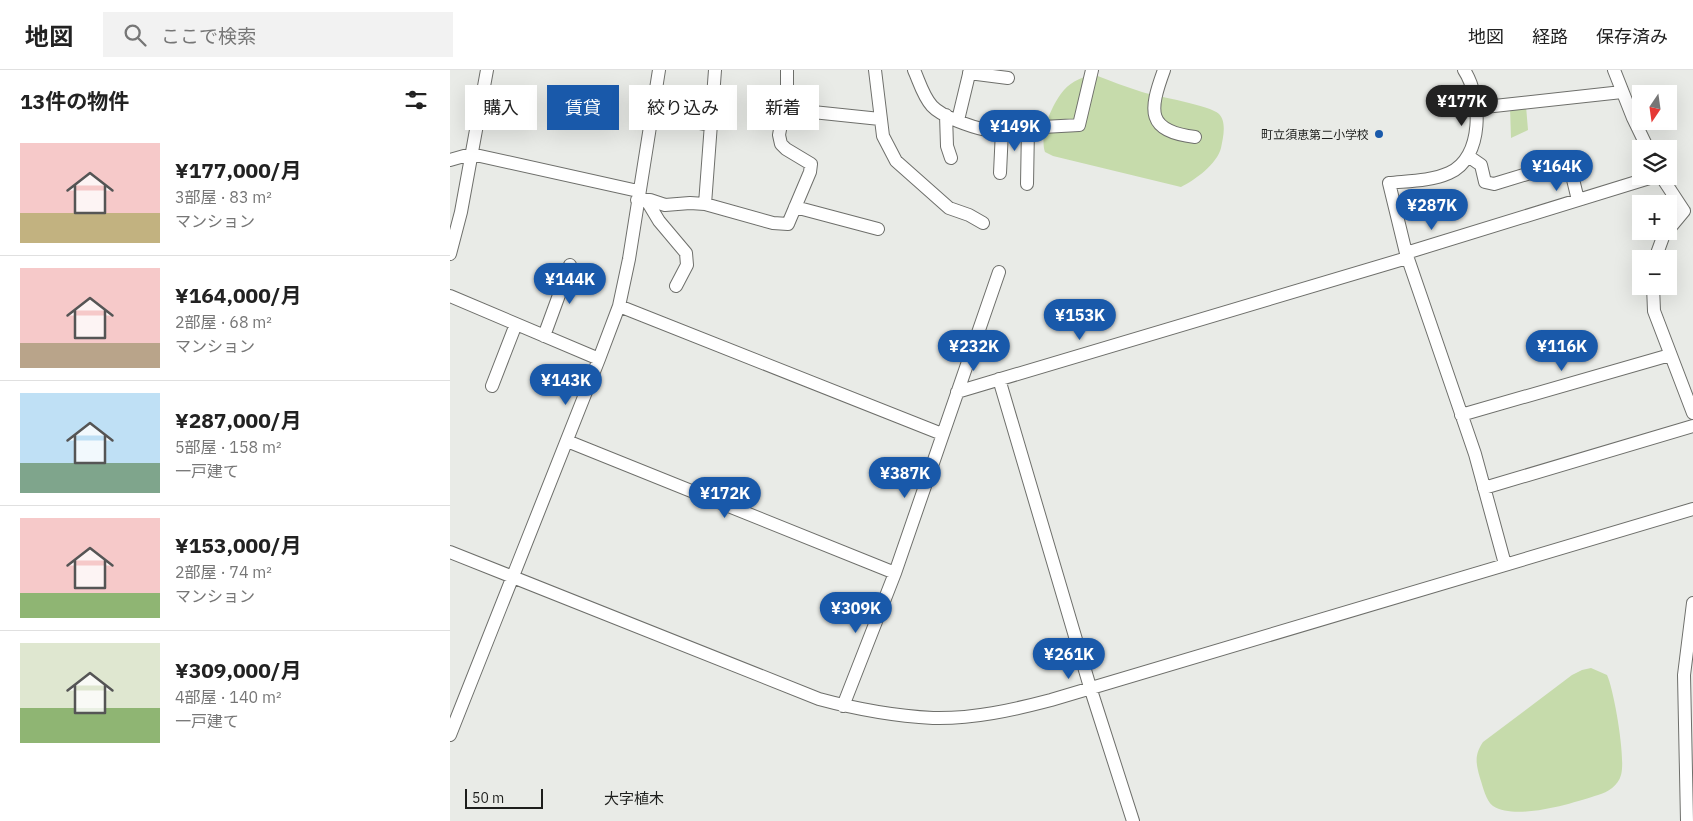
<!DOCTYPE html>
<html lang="ja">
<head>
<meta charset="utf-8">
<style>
  body { margin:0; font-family:"IBM Plex Sans","Noto Sans JP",sans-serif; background:#f2f2f2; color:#222; height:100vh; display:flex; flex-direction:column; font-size:19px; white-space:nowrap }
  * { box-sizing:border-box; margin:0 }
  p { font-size:16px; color:#767676 }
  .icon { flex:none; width:28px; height:28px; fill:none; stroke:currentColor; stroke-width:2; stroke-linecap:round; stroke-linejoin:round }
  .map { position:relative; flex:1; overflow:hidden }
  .side { display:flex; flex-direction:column; background:#fff; width:450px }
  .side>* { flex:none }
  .hud { position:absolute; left:15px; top:15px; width:475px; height:45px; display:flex; gap:10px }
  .needle { width:32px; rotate:193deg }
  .tools { position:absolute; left:1182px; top:15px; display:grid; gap:10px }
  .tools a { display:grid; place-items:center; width:45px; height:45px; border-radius:0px; background:#fff; box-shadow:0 5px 20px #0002; font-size:25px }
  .scale { position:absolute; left:15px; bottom:12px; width:78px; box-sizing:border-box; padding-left:5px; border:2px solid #1d1e1c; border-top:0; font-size:14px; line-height:18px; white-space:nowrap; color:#1d1e1c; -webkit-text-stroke:4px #e9ebe7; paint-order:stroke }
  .price { position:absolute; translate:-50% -42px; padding:0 11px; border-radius:18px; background:#1959aa; color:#fff; font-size:16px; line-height:32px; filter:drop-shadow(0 1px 2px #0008) }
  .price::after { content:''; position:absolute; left:50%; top:30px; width:15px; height:11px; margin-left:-8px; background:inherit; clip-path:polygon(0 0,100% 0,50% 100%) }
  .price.active { background:#222; color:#fff }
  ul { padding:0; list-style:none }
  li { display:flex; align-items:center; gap:15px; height:125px; padding:0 20px }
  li+li { border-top:1px solid #e0e0e0 }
  li span { display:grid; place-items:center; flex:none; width:140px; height:100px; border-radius:0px; color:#555 }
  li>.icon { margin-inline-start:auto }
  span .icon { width:60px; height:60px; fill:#fffc; stroke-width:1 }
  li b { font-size:21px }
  h2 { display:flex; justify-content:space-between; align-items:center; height:60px; padding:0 20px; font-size:21px }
  .chip { padding:0 18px; border-radius:0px; background:#fff; box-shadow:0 5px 20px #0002; font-size:18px; line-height:45px }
  .chip.active { background:#1959aa; color:#fff }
  header { display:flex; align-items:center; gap:30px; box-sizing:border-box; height:70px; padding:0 25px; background:#fff; border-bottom:1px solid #e0e0e0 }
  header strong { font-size:24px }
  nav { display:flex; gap:28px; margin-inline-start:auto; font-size:18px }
  .search { width:350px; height:45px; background:#f2f2f2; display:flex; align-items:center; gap:12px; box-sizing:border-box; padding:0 18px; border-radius:0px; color:#767676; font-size:19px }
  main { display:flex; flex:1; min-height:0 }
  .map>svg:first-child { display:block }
  .green { fill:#c6dbab }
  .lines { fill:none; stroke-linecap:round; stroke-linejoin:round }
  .minor-casing { stroke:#6e6f6b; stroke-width:14 }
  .minor { stroke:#fff; stroke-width:12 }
  .poi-dot { fill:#1959aa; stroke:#e9ebe7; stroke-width:2 }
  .labels { text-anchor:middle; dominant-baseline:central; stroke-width:4; stroke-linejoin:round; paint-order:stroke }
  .poi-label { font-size:12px; fill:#1d1e1c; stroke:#e9ebe7; text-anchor:end }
  .quarter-label { font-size:15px; fill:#1d1e1c; stroke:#e9ebe7 }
</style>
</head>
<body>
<header>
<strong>地図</strong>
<div class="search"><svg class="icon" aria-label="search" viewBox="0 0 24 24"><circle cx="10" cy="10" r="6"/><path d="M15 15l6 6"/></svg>ここで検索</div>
<nav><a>地図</a><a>経路</a><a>保存済み</a></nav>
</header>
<main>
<section class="side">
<h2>13件の物件<svg class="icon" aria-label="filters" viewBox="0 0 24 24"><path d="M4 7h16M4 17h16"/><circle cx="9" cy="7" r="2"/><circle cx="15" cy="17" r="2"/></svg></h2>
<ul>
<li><span style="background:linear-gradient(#f6c9c9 70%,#c2b280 0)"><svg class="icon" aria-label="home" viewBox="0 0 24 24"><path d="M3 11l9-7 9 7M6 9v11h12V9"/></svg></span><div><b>¥177,000/月</b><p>3部屋 · 83 m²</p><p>マンション</p></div></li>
<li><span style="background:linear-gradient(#f6c9c9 75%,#b9a48a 0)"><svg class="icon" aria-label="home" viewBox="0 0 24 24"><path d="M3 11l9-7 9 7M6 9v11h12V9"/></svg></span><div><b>¥164,000/月</b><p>2部屋 · 68 m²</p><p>マンション</p></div></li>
<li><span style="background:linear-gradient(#bfe0f5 70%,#7fa58c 0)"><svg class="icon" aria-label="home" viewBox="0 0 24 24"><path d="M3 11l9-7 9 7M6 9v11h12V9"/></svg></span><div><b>¥287,000/月</b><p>5部屋 · 158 m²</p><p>一戸建て</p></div></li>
<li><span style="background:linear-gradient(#f6c9c9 75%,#8fb573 0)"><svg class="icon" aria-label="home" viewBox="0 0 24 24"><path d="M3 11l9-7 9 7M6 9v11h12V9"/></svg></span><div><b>¥153,000/月</b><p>2部屋 · 74 m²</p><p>マンション</p></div></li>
<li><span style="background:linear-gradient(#dfe7d0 65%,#8fb573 0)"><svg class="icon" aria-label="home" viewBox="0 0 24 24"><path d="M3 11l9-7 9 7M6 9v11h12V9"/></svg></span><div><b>¥309,000/月</b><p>4部屋 · 140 m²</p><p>一戸建て</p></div></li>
</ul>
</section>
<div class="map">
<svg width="1243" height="751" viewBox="0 0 1243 751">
  <rect width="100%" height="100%" fill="#e9ebe7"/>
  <path class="green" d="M645 5C661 11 676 17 692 22 708 27 760 35 769 44 777 52 773 68 771 78 767 94 745 110 731 117L603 86 595 82C589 64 602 34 614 20 622 11 634 6 645 5Z
    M1076 36 1078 60 1061 68 1060 37Z
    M1141 598 1157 605C1164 620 1176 689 1171 705 1168 716 1158 722 1148 725 1123 733 1067 751 1043 736 1036 731 1033 717 1030 708 1026 694 1024 685 1033 672L1122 605 1132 600Z"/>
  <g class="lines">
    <defs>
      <path id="minor" d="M425 0 433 66 446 91 499 138 519 145 533 153
        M464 0C469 11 473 26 482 36 492 47 522 57 536 60L629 55 642 0
        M714 0C699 41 696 61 745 67
        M1014 0C1032 27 1034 88 999 103 981 111 958 111 939 113L956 183 1025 384 1055 494
        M1164 0 1183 48 1198 79
        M519 3 558 8
        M1026 38 1172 22
        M334 39 430 49
        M201 44 261 55
        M496 45 497 76 501 88
        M508 50 520 0
        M1018 86 1031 95 1035 112 1044 114 1110 94 1120 97 1128 130
        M0 90 21 84 188 121
        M550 103 552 60
        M1211 106 1234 141
        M577 114 578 58
        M187 130H200L215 135 240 133 255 134 265 0
        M197 131 209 151 236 183 237 195 226 216
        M255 134 323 153 338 154 360 102 361 94 336 79 331 74 329 65 337 22V0
        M345 137 428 159
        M1219 159 1234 141
        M956 183 1206 106
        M0 184 11 142 37 0
        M1205 189 1213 167 1217 161
        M1203 216 1204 241 1243 343
        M0 226 149 289
        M169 236 492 364
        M94 266 120 195
        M549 309 640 617 683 751
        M42 316 66 254
        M507 322 957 188
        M1011 345 1220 285
        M117 371 445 503
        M1034 418 1243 356
        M0 482 369 629C406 639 445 646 483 648 523 649 563 640 601 630L1243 439
        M393 636 445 503 549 202
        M0 665 149 289 169 236 179 189 209 0
        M1237 751 1234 605 1243 533"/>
    </defs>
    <use href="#minor" class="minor-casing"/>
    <use href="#minor" class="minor"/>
  </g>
  <circle class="poi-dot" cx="929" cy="64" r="5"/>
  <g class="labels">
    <g class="poi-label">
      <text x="919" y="64">町立須恵第二小学校</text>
    </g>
    <g class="quarter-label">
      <text x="184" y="728">大字植木</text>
    </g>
  </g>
</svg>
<div class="tools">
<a><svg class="needle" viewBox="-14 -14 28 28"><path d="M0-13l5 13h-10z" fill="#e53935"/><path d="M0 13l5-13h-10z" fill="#767676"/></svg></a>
<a><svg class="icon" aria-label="layers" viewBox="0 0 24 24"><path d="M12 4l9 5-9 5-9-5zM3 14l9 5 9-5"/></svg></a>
<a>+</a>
<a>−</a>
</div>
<div class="scale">50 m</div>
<b class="price active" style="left:1012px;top:57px">¥177K</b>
<b class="price" style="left:565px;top:82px">¥149K</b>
<b class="price" style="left:1107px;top:122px">¥164K</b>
<b class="price" style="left:982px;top:161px">¥287K</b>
<b class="price" style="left:120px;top:235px">¥144K</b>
<b class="price" style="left:630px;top:271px">¥153K</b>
<b class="price" style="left:524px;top:302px">¥232K</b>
<b class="price" style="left:1112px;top:302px">¥116K</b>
<b class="price" style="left:116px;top:336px">¥143K</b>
<b class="price" style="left:455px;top:429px">¥387K</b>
<b class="price" style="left:275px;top:449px">¥172K</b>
<b class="price" style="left:406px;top:564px">¥309K</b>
<b class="price" style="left:619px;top:610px">¥261K</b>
<div class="hud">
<a class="chip">購入</a>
<a class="chip active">賃貸</a>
<a class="chip">絞り込み</a>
<a class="chip">新着</a>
</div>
</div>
</main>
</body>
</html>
